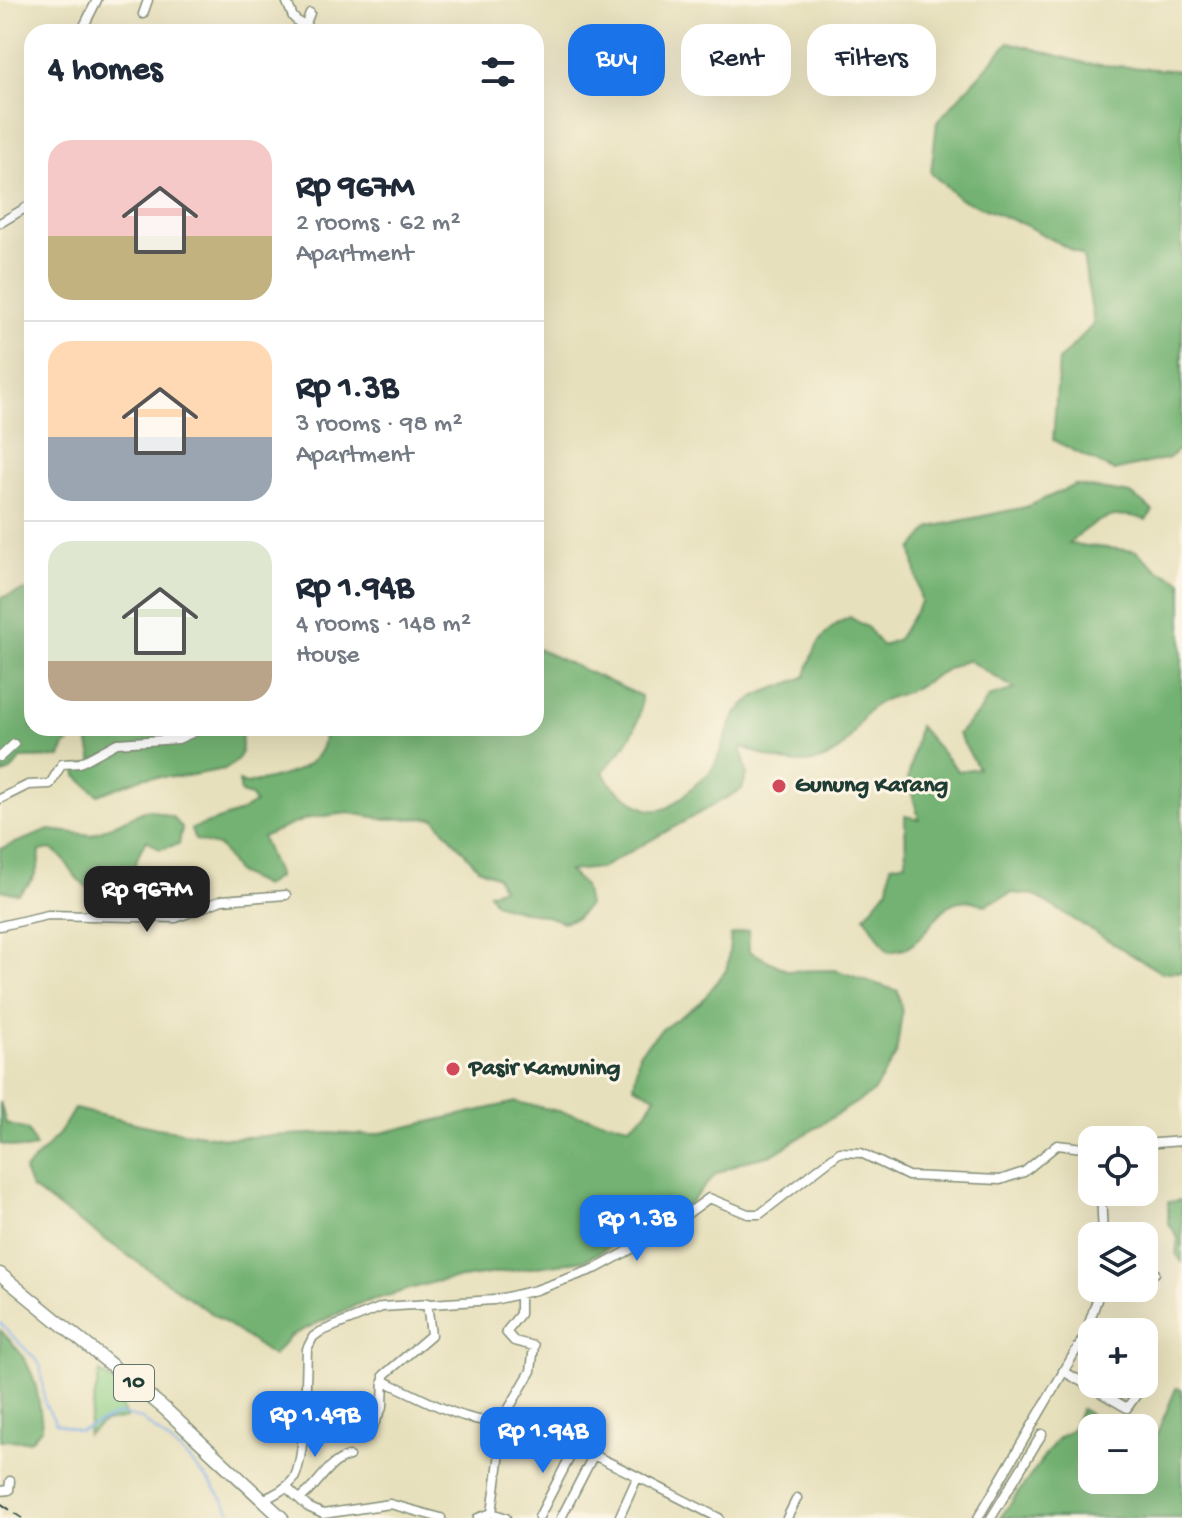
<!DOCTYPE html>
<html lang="en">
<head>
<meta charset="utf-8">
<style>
  body { margin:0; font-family:"Gochi Hand",sans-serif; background:#f6f6f7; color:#1f2937; height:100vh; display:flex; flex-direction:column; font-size:30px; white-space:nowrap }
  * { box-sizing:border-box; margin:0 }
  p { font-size:26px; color:#747a83 }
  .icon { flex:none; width:44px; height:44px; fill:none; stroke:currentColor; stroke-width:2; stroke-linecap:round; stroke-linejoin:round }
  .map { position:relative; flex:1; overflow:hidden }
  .sheet { position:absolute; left:24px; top:24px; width:520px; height:712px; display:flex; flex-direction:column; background:#fff; border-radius:24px; box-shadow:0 8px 32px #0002 }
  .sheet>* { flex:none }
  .guide { position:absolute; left:568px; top:24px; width:494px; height:72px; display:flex; gap:16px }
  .tools { position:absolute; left:1078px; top:1126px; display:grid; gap:16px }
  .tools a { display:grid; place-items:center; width:80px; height:80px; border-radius:16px; background:#fff; box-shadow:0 8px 32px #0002; font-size:40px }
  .price { position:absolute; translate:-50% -68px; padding:0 18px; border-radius:16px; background:#1a73e8; color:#fff; font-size:26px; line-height:52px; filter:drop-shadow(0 2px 4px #0008) }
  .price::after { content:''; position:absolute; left:50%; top:48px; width:24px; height:18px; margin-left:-12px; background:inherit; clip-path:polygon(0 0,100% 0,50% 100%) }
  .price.current { background:#222; color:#fff }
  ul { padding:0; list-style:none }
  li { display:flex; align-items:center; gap:24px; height:200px; padding:0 24px }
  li+li { border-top:2px solid #e0e1e3 }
  li span { display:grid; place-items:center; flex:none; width:224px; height:160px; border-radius:24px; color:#555 }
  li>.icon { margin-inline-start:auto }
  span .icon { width:96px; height:96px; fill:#fffc; stroke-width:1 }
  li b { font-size:34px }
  h2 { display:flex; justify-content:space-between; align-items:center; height:96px; padding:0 24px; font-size:34px }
  .chip { padding:0 28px; border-radius:24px; background:#fff; box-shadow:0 8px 32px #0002; font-size:28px; line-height:72px }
  .chip.current { background:#1a73e8; color:#fff }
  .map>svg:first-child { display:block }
  .green { fill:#8fcf85; stroke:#57865c; stroke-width:2 }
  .forest { fill:#73b272; stroke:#497853; stroke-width:2 }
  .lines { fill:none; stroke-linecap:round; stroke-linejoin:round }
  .stream { stroke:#7daee9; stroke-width:2 }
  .minor-casing { stroke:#838e78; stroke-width:11 }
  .highway-casing { stroke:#838e78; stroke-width:15 }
  .minor { stroke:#fff; stroke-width:8 }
  .highway { stroke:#fff; stroke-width:12 }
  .rail { stroke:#1f3d34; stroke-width:2; stroke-dasharray:12 6; stroke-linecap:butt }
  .poi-dot { fill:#d1495b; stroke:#fcf5e5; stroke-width:3 }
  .labels { text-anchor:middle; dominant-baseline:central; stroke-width:6; stroke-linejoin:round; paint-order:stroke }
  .shield { fill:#fcf5e5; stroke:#617469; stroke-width:2 }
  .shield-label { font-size:22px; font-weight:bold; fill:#1f3d34 }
  .poi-label { font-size:24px; font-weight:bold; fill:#1f3d34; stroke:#fcf5e5; text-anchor:start }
</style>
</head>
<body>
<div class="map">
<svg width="1182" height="1518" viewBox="0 0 1182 1518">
  <rect width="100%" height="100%" fill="#fcf5e5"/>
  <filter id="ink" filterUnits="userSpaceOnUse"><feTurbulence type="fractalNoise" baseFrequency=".0125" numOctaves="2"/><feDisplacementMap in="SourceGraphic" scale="16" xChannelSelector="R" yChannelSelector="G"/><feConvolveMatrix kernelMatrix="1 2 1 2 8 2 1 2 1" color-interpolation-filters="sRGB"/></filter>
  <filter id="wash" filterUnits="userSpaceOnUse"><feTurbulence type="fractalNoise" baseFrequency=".006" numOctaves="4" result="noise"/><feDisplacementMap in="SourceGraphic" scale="32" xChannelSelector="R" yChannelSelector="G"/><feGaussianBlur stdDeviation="1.8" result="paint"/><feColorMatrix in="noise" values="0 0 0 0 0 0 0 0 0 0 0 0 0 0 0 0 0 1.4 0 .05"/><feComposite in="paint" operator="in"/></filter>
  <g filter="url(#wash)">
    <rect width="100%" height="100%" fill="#e7e0bc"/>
    <path class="green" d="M100 1372 121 1388 118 1398 126 1418 104 1422 87 1434Z"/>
    <path class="forest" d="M1009 42 1088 64 1182 71V446L1169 458 1114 471 1053 440 1059 360 1094 324 1083 256 1025 225 960 199 931 173 937 122Z
      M1075 485 1131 494 1153 511 1146 520C1113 508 1093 521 1069 544L1136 551 1158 570 1182 581V972H1160L1034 895 1012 893 985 905C940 886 938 930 907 948 902 950 893 951 888 952L865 916 888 888 891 865 906 862 905 816 919 819 908 779 919 726 958 771 978 768 958 734 981 710 988 697 1015 689 968 660C947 667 932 678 913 689 899 697 882 697 869 710 861 718 856 731 848 741 818 776 779 763 741 746L747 774 742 789 601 868 569 871 584 886 588 905 577 918 563 922C540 912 518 912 495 903L489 893 502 888 497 877 478 868 434 818 386 819 349 813 308 818 262 837 278 877 264 886 237 873 220 847 195 840 191 829 238 813 255 803 251 796 241 793 239 781 246 784C275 778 331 770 323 728H536V648L641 696C642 728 624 749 603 771 609 787 623 794 637 804 661 820 678 802 694 786 700 780 708 775 712 769 725 750 725 726 741 708 757 689 784 688 806 676 813 648 822 629 850 617L868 628 882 646 898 639 921 602 912 549 931 527 1026 507Z
      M32 588V728H175L184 732 240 728C244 749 244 759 225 769L181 777H144L98 795 77 776 76 767 93 763 89 743 80 735 65 746 60 757 21 758 11 771 0 775V598Z
      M148 809 173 817 182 828 179 844 160 849 147 840C136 853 138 863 131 874 126 882 118 886 110 888 72 897 76 862 51 849L40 851C39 871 34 881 18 894L0 890V849L49 830 92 835Z
      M748 930 749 951 788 971 835 970 898 991 902 1013 896 1055 873 1092 772 1155 742 1162 716 1174 690 1203 585 1260 434 1282 356 1305 290 1336 273 1356 31 1188 24 1171 59 1134 74 1109 157 1128 225 1138 329 1133 372 1135 516 1102 629 1126 646 1113 656 1096 634 1086 639 1053 661 1030 701 1002 727 969 731 935Z
      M0 1102 6 1124 28 1130 36 1147 24 1149 0 1144Z
      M1182 1200V1262L1176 1254 1178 1238 1168 1222V1202Z
      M0 1330C33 1362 38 1383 42 1428L30 1441 0 1440Z
      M1176 1388 1182 1389V1518H1000L1057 1439 1071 1430 1081 1409 1113 1428H1092V1480H1144V1439L1154 1441Z"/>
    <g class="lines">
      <path class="stream" d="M0 1323 40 1364 45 1404 56 1423 79 1431 119 1414 142 1419 188 1458 215 1488 235 1518"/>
    </g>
  </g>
  <g filter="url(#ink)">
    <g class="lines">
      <defs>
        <path id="minor" d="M286 0 293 17 309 32
          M143 14 148 0
          M304 28 310 13
          M81 32 97 0
          M0 223 32 204
          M0 757 14 744
          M0 799 28 785 50 784 62 764 80 763 117 743 178 739 203 728
          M0 926 48 915 176 918 222 900 286 895
          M1144 1144 1182 1141
          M1101 1192 1103 1236
          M1144 1265 1155 1273
          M1063 1371 1127 1408 1144 1384
          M383 1381C411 1392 438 1409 467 1417 492 1425 518 1422 544 1433 605 1458 661 1489 719 1518
          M367 1438 383 1406 384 1375 431 1335 427 1303
          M286 1487 308 1507 323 1514 390 1504 441 1518
          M0 1491 9 1490 10 1481
          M299 1499C319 1487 325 1463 349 1456
          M262 1500C272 1496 286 1489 293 1480 306 1461 306 1376 307 1349L313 1337 320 1332 382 1307 494 1300 536 1290 597 1268 661 1233 709 1198 748 1214H760L840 1152 861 1153 908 1176 1000 1180 1024 1172 1057 1145 1092 1149
          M492 1513 506 1518
          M539 1517 575 1447
          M478 1518 492 1513 505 1415 531 1371 534 1346 514 1341 506 1332 520 1314V1295
          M561 1518 593 1456
          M619 1518 637 1478
          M787 1518 797 1498
          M978 1518 1085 1335 1101 1288
          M991 1518 1042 1434"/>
        <path id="highway" d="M0 1274 165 1409 282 1518"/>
      </defs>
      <use href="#minor" class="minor-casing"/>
      <use href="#highway" class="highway-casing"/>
      <use href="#minor" class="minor"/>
      <use href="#highway" class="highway"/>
      <path class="rail" d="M0 1503 22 1518"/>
    </g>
  </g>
  <g class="poi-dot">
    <circle cx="779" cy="786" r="8"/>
    <circle cx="453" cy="1069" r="8"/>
  </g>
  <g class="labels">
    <rect class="shield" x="114" y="1365" width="40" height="36" rx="6"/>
    <g class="shield-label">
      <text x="134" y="1383">10</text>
    </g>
    <g class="poi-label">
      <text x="795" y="786">Gunung Karang</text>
      <text x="469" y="1069">Pasir Kamuning</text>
    </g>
  </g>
</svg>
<div class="tools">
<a><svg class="icon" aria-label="locate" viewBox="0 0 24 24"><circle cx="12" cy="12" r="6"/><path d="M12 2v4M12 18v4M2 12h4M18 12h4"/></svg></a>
<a><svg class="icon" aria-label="layers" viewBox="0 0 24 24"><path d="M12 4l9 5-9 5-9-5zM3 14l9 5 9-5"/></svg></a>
<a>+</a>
<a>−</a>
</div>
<b class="price current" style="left:147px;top:934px">Rp 967M</b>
<b class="price" style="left:637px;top:1263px">Rp 1.3B</b>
<b class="price" style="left:315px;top:1459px">Rp 1.49B</b>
<b class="price" style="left:543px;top:1475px">Rp 1.94B</b>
<div class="guide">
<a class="chip current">Buy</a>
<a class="chip">Rent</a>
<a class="chip">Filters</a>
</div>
<section class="sheet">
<h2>4 homes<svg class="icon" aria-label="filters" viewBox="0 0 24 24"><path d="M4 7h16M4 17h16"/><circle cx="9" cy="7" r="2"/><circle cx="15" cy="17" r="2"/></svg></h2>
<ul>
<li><span style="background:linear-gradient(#f6c9c9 60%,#c2b280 0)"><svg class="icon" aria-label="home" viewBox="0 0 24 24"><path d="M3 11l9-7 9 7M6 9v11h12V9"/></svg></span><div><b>Rp 967M</b><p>2 rooms · 62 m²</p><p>Apartment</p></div></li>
<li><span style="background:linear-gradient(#ffd9b3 60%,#9aa5b1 0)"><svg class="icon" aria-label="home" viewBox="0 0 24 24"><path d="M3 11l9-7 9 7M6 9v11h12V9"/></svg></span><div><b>Rp 1.3B</b><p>3 rooms · 98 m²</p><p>Apartment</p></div></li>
<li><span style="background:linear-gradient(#dfe7d0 75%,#b9a48a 0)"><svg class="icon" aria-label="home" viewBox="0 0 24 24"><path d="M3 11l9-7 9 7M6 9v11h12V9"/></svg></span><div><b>Rp 1.94B</b><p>4 rooms · 148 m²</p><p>House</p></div></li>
</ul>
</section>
</div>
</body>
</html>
